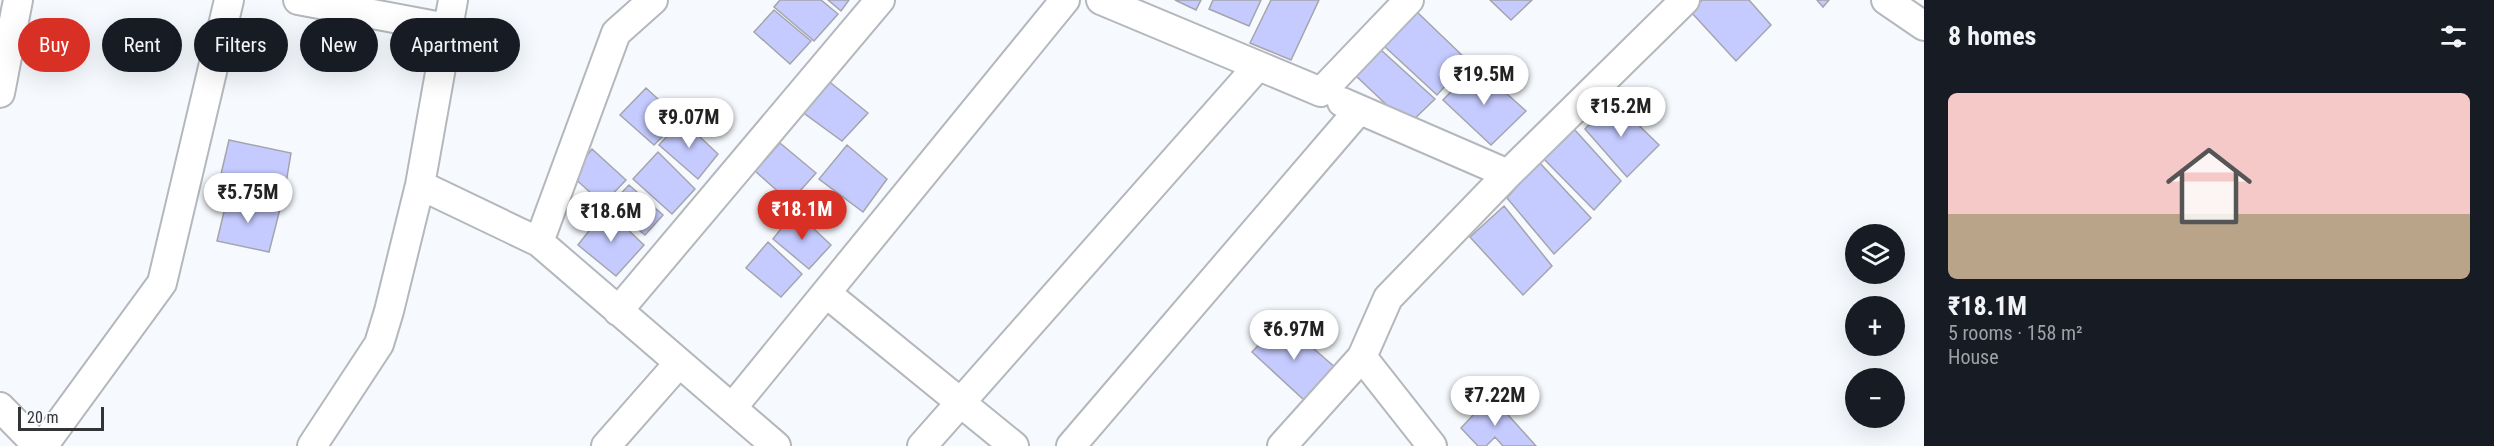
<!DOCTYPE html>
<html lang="en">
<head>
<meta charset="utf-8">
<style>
  body { margin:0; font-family:"Roboto Condensed",sans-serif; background:#20242c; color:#f1f3f6; height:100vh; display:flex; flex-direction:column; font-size:22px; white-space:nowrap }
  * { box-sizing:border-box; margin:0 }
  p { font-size:20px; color:#9ea1a6 }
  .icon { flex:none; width:33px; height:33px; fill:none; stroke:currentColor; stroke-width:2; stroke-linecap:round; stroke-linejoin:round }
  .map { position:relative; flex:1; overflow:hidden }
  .panel { display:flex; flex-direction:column; background:#171b24; width:570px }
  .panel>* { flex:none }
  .guide { position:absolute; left:18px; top:18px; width:570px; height:54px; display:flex; gap:12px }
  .controls { position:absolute; left:1845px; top:224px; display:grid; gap:12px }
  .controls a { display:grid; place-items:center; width:60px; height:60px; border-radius:50%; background:#171b24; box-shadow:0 6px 24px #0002; font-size:30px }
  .scale { position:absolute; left:18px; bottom:15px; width:86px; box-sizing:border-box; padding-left:6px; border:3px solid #323435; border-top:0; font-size:16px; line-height:21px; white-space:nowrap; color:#323435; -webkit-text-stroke:4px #f6fafe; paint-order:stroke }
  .price { position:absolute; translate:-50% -51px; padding:0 14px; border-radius:21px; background:#fff; color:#222; font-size:20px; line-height:39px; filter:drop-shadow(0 2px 3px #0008) }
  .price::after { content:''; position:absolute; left:50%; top:36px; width:18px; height:14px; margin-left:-9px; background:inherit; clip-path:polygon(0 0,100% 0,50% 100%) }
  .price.selected { background:#d93025; color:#fff }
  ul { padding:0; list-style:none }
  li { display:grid; align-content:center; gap:12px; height:318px; padding:0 24px }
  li+li { border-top:2px solid #363941 }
  li span { display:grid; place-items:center; height:186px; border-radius:9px; color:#555 }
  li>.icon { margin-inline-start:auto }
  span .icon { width:108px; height:108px; fill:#fffc; stroke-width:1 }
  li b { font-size:26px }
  h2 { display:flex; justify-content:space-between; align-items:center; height:72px; padding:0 24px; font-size:26px }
  .pill { padding:0 21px; border-radius:27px; background:#171b24; box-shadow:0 6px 24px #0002; font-size:21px; line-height:54px }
  .pill.selected { background:#d93025; color:#fff }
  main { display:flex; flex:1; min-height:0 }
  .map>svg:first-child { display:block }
  .building { fill:#c5cbff; stroke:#a4a5aa; stroke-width:1.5 }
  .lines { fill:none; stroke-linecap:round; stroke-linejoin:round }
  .minor-casing { stroke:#b4b8bc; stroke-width:32 }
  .minor { stroke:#fff; stroke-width:28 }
</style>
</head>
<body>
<main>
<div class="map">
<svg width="1924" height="446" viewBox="0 0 1924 446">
  <rect width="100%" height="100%" fill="#f6fafe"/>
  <path class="building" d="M780 0H821L838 14 814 41 774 7Z
    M828 0H849L841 11Z
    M1175 0H1201L1196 10Z
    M1213 0H1261L1249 26 1209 9Z
    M1271 0H1319L1291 60 1250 43Z
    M1490 0H1532L1511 20Z
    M1702 0H1749L1771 25 1736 61 1691 12Z
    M1817 0H1829L1823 7Z
    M774 10 811 41 790 64 754 32Z
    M1416 11 1468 61 1437 95 1384 46Z
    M1381 50 1435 99 1408 125 1356 76Z
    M1476 66 1526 111 1491 145 1443 100Z
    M826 79 868 113 842 141 801 111Z
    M646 88 680 119 654 145 620 115Z
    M1613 100 1659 145 1627 177 1585 129Z
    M682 120 718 154 698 179 659 145Z
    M1574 129 1621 181 1594 210 1539 154 1555 139 1560 144Z
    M229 140 291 153 283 201 218 187Z
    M780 143 816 173 790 202 755 171Z
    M847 145 887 179 863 212 819 179Z
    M592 149 626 180 603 204 571 175Z
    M658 152 695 189 672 214 633 179Z
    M1538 161 1591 218 1554 254 1507 198Z
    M629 185 663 215 645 235 609 206Z
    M228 195 280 209 269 252 217 241Z
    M1504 206 1552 266 1523 295 1470 237Z
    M606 209 644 245 616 276 578 245Z
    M795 211 831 245 809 269 773 239Z
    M768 242 802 274 781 297 746 268Z
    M1282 321 1337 369 1305 401 1252 352Z
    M1491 396 1536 446H1503L1495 437 1486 446H1478L1461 428Z"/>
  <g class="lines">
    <defs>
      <path id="minor" d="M298 0 447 28
        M1101 0 1321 92 1409 0
        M1886 0 1924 26
        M0 93 18 0
        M1342 102 1508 174
        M420 185 539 242 776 446
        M539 242 616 33 653 0
        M826 293 1014 446
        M618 311 880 0
        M1362 357 1432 446
        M0 407 38 446
        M732 408 1065 0
        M43 446 162 283 229 0
        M312 446 379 344 389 311 420 185 453 0
        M606 446 679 363
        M922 446 1258 66
        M1071 446 1359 110
        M1282 446 1362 357 1388 298 1508 174 1685 0"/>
    </defs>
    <use href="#minor" class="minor-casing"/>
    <use href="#minor" class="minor"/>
  </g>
</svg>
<div class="controls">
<a><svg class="icon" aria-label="layers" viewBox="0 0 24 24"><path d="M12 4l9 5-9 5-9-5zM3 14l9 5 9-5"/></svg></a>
<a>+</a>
<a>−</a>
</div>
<div class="scale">20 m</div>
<b class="price" style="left:1484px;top:106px">₹19.5M</b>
<b class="price" style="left:1621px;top:138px">₹15.2M</b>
<b class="price" style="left:689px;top:149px">₹9.07M</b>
<b class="price" style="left:248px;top:224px">₹5.75M</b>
<b class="price selected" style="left:802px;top:241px">₹18.1M</b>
<b class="price" style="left:611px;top:243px">₹18.6M</b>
<b class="price" style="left:1294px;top:361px">₹6.97M</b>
<b class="price" style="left:1495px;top:427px">₹7.22M</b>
<div class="guide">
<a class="pill selected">Buy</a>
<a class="pill">Rent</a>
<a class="pill">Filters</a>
<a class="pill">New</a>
<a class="pill">Apartment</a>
</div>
</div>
<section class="panel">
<h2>8 homes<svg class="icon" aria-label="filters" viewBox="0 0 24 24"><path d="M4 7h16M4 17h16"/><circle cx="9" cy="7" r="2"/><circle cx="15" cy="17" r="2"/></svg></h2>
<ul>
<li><span style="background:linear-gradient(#f6c9c9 65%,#b9a48a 0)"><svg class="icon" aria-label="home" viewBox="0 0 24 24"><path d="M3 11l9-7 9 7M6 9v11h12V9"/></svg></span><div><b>₹18.1M</b><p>5 rooms · 158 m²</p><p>House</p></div></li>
</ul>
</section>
</main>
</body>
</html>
